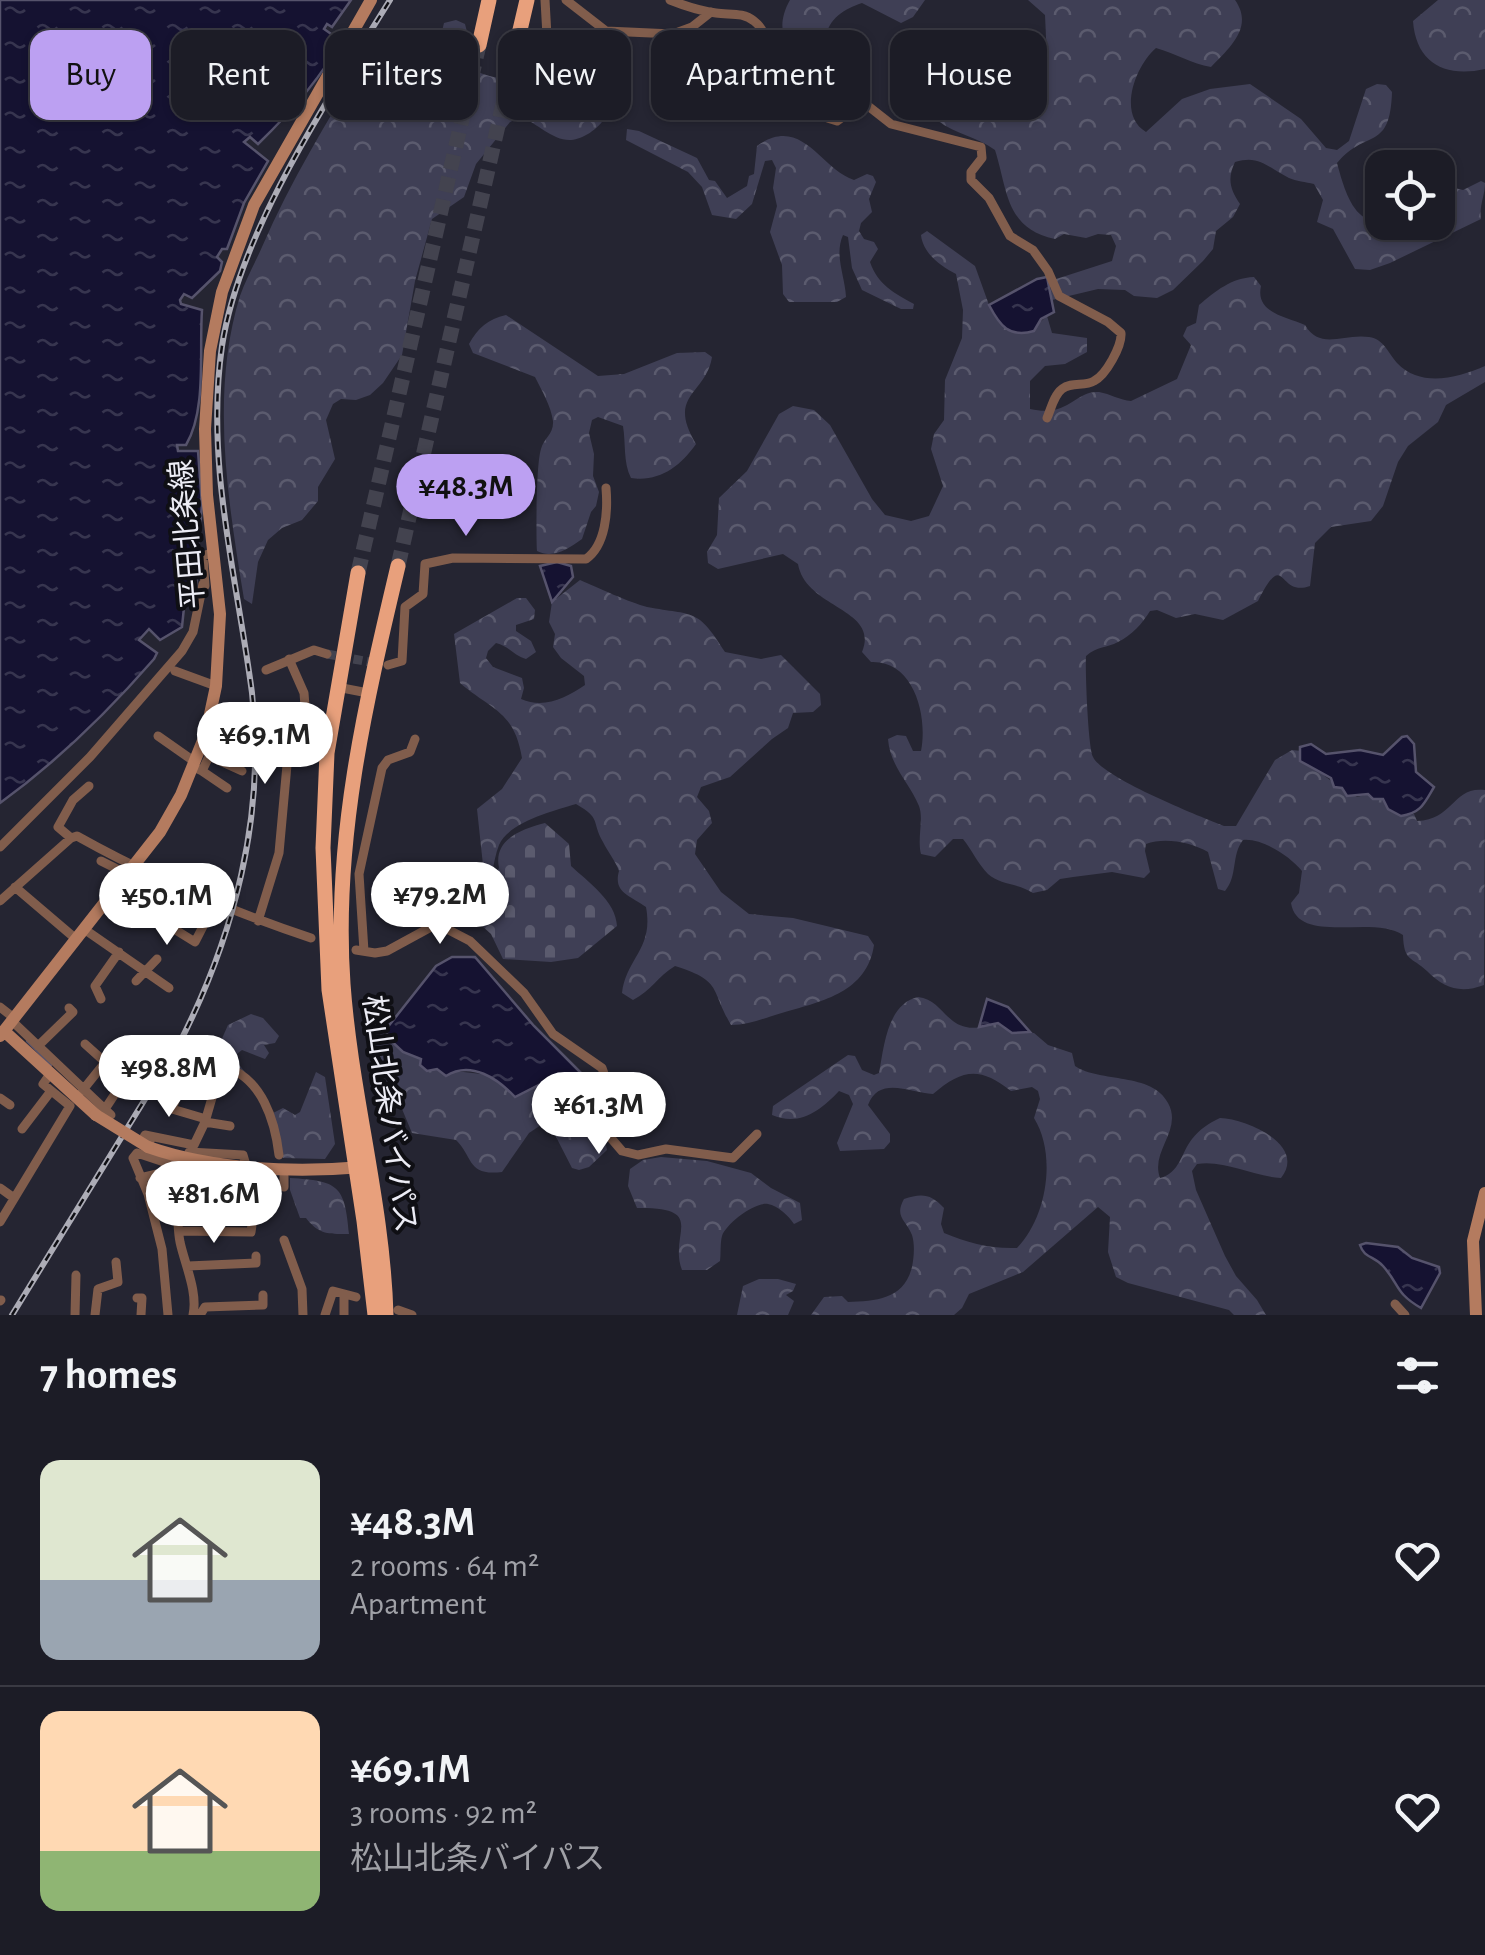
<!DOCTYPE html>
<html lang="en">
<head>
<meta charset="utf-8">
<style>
  body { margin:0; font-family:"Alegreya Sans","Noto Sans JP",sans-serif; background:#25252e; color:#f1f3f6; height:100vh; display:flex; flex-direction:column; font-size:38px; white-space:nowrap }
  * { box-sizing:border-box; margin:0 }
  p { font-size:32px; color:#a0a1a7 }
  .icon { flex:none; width:55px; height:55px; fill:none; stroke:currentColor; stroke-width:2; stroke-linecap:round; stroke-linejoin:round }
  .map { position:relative; height:1315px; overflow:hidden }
  .panel { display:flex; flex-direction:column; background:#1c1c26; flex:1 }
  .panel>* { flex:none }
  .top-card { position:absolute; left:30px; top:30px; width:1425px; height:90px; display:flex; gap:20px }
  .controls { position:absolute; left:1365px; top:150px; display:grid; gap:20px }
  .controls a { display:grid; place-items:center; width:90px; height:90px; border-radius:20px; background:#1c1c26; box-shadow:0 2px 8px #0004,0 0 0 2px #3a3a43; font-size:50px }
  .price { position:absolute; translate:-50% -85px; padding:0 22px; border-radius:35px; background:#fff; color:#222; font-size:32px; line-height:65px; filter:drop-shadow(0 2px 5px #0008) }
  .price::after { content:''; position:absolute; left:50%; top:60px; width:30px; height:22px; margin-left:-15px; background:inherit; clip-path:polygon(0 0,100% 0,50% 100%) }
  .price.selected { background:#bca0f2; color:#111 }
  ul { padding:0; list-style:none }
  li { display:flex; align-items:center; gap:30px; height:250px; padding:0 40px }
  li+li { border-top:2px solid #3a3a43 }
  li span { display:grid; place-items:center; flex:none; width:280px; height:200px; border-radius:20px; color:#555 }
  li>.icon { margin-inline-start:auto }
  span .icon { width:120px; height:120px; fill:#fffc; stroke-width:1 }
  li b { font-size:42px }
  h2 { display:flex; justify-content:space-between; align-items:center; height:120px; padding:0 40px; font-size:42px }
  .tag { padding:0 35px; border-radius:20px; background:#1c1c26; box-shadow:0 2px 8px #0004,0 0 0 2px #3a3a43; font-size:35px; line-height:90px }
  .tag.selected { background:#bca0f2; color:#111 }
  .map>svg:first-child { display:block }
  .forest { fill:url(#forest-crowns) }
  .cemetery { fill:url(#cemetery-stones) }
  .water { fill:url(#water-ripples); stroke:#56536c; stroke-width:2.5 }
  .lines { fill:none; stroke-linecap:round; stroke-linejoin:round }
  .stream { stroke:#56536c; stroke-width:2.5 }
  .minor-tunnel { stroke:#43434f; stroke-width:9; stroke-dasharray:9 4.5; stroke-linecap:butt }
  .trunk-tunnel { stroke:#43434f; stroke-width:15; stroke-dasharray:15 8; stroke-linecap:butt }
  .minor { stroke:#815d4c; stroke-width:9 }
  .secondary { stroke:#b47b5f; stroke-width:12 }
  .trunk { stroke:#e8a07c; stroke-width:15 }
  .rail-casing { stroke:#acacb6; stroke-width:6 }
  .rail { stroke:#0f0f14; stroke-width:2.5; stroke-dasharray:8; stroke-linecap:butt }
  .secondary-bridge { stroke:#b47b5f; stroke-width:12 }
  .labels { text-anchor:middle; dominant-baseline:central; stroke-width:8; stroke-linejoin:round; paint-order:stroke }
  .street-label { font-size:30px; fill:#ececf5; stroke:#0f0f14 }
</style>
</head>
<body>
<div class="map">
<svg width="1485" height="1315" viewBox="0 0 1485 1315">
  <defs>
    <pattern id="forest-crowns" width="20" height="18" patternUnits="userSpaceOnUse" patternTransform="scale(2.5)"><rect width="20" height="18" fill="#3f3f55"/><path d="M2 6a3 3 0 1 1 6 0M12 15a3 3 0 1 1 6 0" fill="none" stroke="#5b5b6e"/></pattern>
    <pattern id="cemetery-stones" width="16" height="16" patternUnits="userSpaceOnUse" patternTransform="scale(2.5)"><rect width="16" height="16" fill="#3f3f55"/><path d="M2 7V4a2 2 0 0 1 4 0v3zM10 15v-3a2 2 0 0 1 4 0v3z" fill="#5b5b6e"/></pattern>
    <pattern id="water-ripples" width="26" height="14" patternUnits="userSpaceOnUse" patternTransform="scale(2.5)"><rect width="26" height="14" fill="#151231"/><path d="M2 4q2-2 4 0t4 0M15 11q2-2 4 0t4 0" fill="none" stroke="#37354f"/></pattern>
  </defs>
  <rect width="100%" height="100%" fill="#252532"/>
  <path class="forest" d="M790 0H925L913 17 901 23 862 3C843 9 819 24 829 49 833 57 845 65 851 73L847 78C806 73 765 44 790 0Z
    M1028 0H1235C1254 27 1230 47 1211 67 1192 64 1175 53 1156 48 1135 66 1117 115 1146 132L1182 99 1210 89 1250 84 1301 119 1326 148 1337 150 1349 141 1366 89 1377 84 1386 85 1392 92C1390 152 1367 128 1337 163 1356 236 1371 222 1438 222V184L1463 190 1481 181 1485 183C1485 196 1479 205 1481 219L1390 263 1370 270 1355 269 1333 229 1317 222 1323 200 1314 184C1306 182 1296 181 1289 178 1268 168 1260 154 1235 162 1227 179 1230 189 1240 204L1233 217 1216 231 1213 249 1203 261 1173 290 1157 298 1134 296 1125 290 1098 289 1052 300 1050 281 1112 261 1116 246 1111 235 1098 234 1086 238 1064 234 1055 239C1005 228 1008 191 995 150 977 137 956 134 938 121L940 111C967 94 970 103 999 110L1036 85 1047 58 1045 15Z
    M1438 0H1485V69C1445 78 1416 63 1413 21Z
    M456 20 465 24 467 32 454 51C466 72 491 78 514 80L536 63 549 61C556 64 562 69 569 73 589 84 626 85 604 119 598 129 583 139 571 140 553 141 537 123 521 117L510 122 476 164 464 197 432 219 415 281 402 355 383 383 370 395 356 400 341 399 333 404 326 420 335 459 318 487V501L302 520 282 528 268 540 258 562 252 604 244 599C228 501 210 393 240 296 246 279 255 263 262 247 291 180 327 122 364 60L382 52C398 68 384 91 424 84L433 68 444 23Z
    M627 129 639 131 697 158 709 180 715 181 727 198 747 186 749 176 754 174 757 146C802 114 820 169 854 180L867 174 873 176 876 182 869 199 872 212 861 223 859 231 864 239 874 242 878 249 870 262C878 285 894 293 914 304L913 309H901L862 290 852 268 848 237 843 235C834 255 845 276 846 297L837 302H789L783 294 782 265 770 232 777 206 773 188 776 168 772 160 765 161 752 204 736 219 712 215 702 187 688 172 626 140Z
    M927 231 975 266 989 305 1036 326 1047 316 1052 333 1087 338V352L1065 364 1045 366 1030 381V409C1069 418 1075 390 1099 392 1110 394 1120 400 1131 401L1177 379 1191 345 1183 336 1187 327 1196 323 1199 305C1216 291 1231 278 1254 277L1261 286C1255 313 1285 316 1305 325 1320 351 1344 333 1369 337 1384 339 1388 353 1397 363 1421 388 1457 378 1485 366V382L1446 405 1438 422 1408 446 1398 462 1383 506 1371 521 1331 527 1315 543 1310 586C1277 598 1286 546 1258 601L1223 620 1195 614 1176 618 1157 610 1150 611C1142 624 1132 635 1118 642 1107 648 1097 646 1086 656 1085 669 1088 748 1093 757 1103 778 1199 816 1224 826H1236L1275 760 1292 750 1301 751C1313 770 1337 786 1357 797L1368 794 1383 799 1388 809 1401 816 1414 814 1417 821C1455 819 1452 786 1485 790L1484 985C1460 994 1444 988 1427 971 1411 956 1404 962 1403 935 1374 914 1298 946 1291 903L1299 893 1302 871C1290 856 1262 838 1243 840 1231 855 1238 876 1225 891L1218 889 1208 852C1191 842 1164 837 1146 844L1145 851 1150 872 1144 878 1112 872 1073 877 1060 879 1047 890 1033 893C1018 883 1000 885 988 874 978 864 972 850 963 839H953L935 857 921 854C917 838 924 819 919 806 909 782 890 766 888 739L897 735 906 736 913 751H921C928 716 914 660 871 662L862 652C880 608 806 609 798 564L783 554 718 569 708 563 707 552 717 535 719 498 747 471 779 414 793 406 814 410 830 425 872 499 885 515 911 521 929 516 943 486 931 449 934 434 944 420 945 380 962 338 963 310 956 274C940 266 923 253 921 235Z
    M506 315 598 376 624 374 677 353 705 352 712 357C706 395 666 394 696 444 680 467 659 482 631 478 623 462 626 444 623 426L598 417 592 420 589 433 594 454 593 476 599 492 596 506 591 512 582 539C568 549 553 559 537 551 536 534 536 465 541 449 544 438 554 434 553 421 551 406 542 391 535 377L473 353 469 344C478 328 488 319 506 315Z
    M580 580C596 587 631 603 647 607 694 616 697 607 725 652L761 659 781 655 820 694 821 705 813 712 793 713 788 728 772 739 730 777 701 787 697 797 709 811 712 823 697 840 695 854 721 892 749 914 793 918 868 936 874 945C867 992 823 1001 785 1012 766 1017 751 1025 731 1025 710 989 723 981 675 966 658 976 651 991 633 1000L622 993C626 958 654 949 646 907 630 895 613 893 619 871 615 860 608 852 603 842 591 821 602 819 576 804 553 811 509 822 499 845 492 863 493 883 483 900L479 898 483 865 477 809 502 789 522 758C514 711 493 711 460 683L454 634 517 598H526L535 610 534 619 516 625V631L531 641 536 652 526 659C514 656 509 646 496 643L488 651 486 658 493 667 522 678 524 688 521 699C544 709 566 698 585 685L584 676 561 658 553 647 555 634 549 622 552 602Z
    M918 997C940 999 945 1023 966 1027 987 1032 992 1012 1012 1033H1034L1048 1045 1072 1053 1075 1066C1100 1083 1152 1072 1168 1103 1183 1130 1150 1151 1160 1178 1180 1173 1181 1153 1192 1139 1200 1129 1209 1123 1220 1118 1247 1119 1307 1145 1281 1178 1251 1176 1226 1160 1197 1164L1192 1171 1196 1190 1225 1256 1236 1276 1257 1300 1266 1315H1234L1229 1310 1128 1283 1116 1277 1108 1252 1110 1217 1098 1207 1023 1272 969 1294 962 1308 954 1315H811L824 1297 842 1296 848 1302C877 1301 904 1299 912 1267 914 1258 915 1244 912 1235 906 1220 894 1217 904 1199 922 1193 931 1194 944 1208L941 1224 944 1233C968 1243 990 1249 1017 1248 1047 1217 1057 1155 1034 1118L1040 1099 1038 1091 1032 1087 1011 1091C980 1066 962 1069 933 1094 911 1093 879 1075 868 1105L890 1134V1142L884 1149 840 1151 837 1143 853 1104 849 1095 839 1091C821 1110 800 1127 772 1115L773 1106 848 1055 855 1056 862 1070 874 1075 879 1073C884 1047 887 1004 918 997Z
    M251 1014 263 1018 279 1036 275 1043 264 1045 269 1053 265 1059 242 1050 233 1057 247 1075 222 1062 220 1043 228 1025Z
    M382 1031 387 1037 437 1069 490 1075 515 1097 539 1085C571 1102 602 1109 607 1150L589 1167 579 1170 572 1168 552 1129 541 1125 529 1133 502 1172C467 1176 474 1158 456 1140L412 1133 375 1044Z
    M316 1072 325 1077 335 1144 325 1159 283 1158 273 1113 283 1108 295 1115 300 1112Z
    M661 1157 707 1161 751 1173 771 1188 800 1203 802 1220 794 1224C789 1216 778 1206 768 1204 754 1202 726 1224 722 1236 720 1243 721 1254 720 1261L707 1270H682C668 1234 709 1207 637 1208L628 1186 630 1169 643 1160Z
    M290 1178C338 1181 345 1185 349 1234 329 1234 319 1235 306 1218H300L290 1190Z
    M759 1279H778L796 1284 793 1291 786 1295 794 1301 788 1315H737L743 1286Z"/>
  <path class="cemetery" d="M545 823 569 844 571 866C588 882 616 901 617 926L578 958 551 962 503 959 491 934 473 918C485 901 489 882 499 868 493 839 522 829 545 823Z"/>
  <path class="water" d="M0 0H351L332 27 327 24 324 29 341 41C320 80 290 113 258 144L250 137 244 142 268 161 244 203 227 249H222L217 257 222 262 220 271 192 298 184 294 180 300 181 304 202 310C199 350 207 410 186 445H177L178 451H198L202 505 197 564H186L188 569H197L196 588H186L182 627 160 640 149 629 139 640 157 653 154 659C107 713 58 761 0 803Z
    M1047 277 1054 312 1041 319 1034 331C1009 338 1000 326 989 305L1037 279Z
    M557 562 571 566 573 577 552 602 540 566Z
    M1407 736 1414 744 1416 772 1434 787C1424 804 1421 813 1401 816L1388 809 1383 799H1373L1368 794 1347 796 1342 788 1334 787 1331 778 1300 761V747L1311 744 1326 754 1360 750 1383 755 1402 737Z
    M452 957H475L534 1026 581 1073 583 1082 578 1098 572 1100 539 1085 515 1097C498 1079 471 1060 446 1076L437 1069 427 1071 420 1065 421 1059 403 1052 387 1037V1028L436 966Z
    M987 999 1008 1007 1030 1032 1012 1033 998 1023 979 1027Z
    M1366 1243 1398 1247 1412 1258 1439 1267 1440 1273 1421 1308C1395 1293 1400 1285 1383 1266 1374 1256 1364 1258 1360 1245Z"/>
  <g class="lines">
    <path class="stream" d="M27 1041 51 1065"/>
    <path class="minor-tunnel" d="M327 654 380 664"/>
    <path class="trunk-tunnel" d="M398 566 512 64
      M358 573 479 45"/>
    <path class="minor" d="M545 0 548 54
      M566 0 606 31 673 34 692 27 711 12
      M670 0C685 6 701 11 716 13 730 15 743 12 754 21 767 31 765 42 766 57 769 96 804 111 837 121L863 102 891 124 981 147 982 158 971 172V180L989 198 1010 236 1033 250 1048 271 1059 296 1108 322 1121 333C1122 346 1106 375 1094 381 1084 387 1072 381 1062 389 1054 395 1051 409 1047 418
      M205 586 203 556 214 552
      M388 665 402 661 405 607 423 594 425 564 453 558 586 559C606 545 608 511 606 488
      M266 670 314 650 327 654
      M175 671 216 686
      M337 687 368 693
      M158 736 195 762
      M209 756 242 771
      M193 767 202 771 225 723
      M202 771 227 788
      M71 838 58 827 73 800 89 786
      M0 847 90 757 182 651 193 632 203 584
      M101 861 127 874
      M172 883 153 916 195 942 215 903
      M15 887 76 939
      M0 901 71 838 77 836C152 878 230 911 311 938
      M258 921 279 853 290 732 305 706 304 693 289 659
      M84 929 169 988
      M356 950 375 953 387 951 431 927 445 928 470 941 524 993 553 1034 602 1068 608 1085 610 1137 622 1151 638 1155 666 1149 733 1158 757 1134
      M364 951 359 874 382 768 388 760 410 752 415 739
      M136 981 157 959
      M101 999 95 986 119 952
      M0 1007 14 1018
      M12 1021 111 1115
      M85 1044 105 1062
      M38 1046 73 1012 69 1008
      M82 1091 111 1055
      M0 1098 10 1105
      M175 1101 172 1109 206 1119
      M105 1109 150 1041
      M205 1122 230 1126
      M22 1129 51 1091
      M150 1141 143 1139 145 1135 194 1145 205 1122 220 1070 225 1067C262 1078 275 1121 279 1155
      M284 1176V1187
      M140 1178 170 1171 177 1175C178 1196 176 1221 180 1242 185 1265 198 1292 193 1315
      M0 1188 14 1198
      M0 1222 70 1106 43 1084 50 1074
      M179 1231 251 1232 252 1225
      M284 1240 302 1289 303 1315
      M188 1266 256 1263V1256
      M344 1295V1315
      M137 1298H142L141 1315
      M0 1301 1 1300
      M1395 1304 1405 1315
      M398 1310 412 1315
      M75 1315 76 1275
      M95 1315 98 1289 118 1282 116 1262
      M168 1315 162 1249 148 1194 133 1158 137 1153 179 1167 241 1174 246 1165 243 1155 189 1152
      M200 1315 205 1307 263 1305V1295
      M325 1315 333 1291 356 1297"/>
    <path class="secondary" d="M4 1031 96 1115
      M0 1036 160 832 181 795 206 733 216 686 220 614 207 495 205 429 210 351 222 292 254 205 371 0
      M148 1147C214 1170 294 1173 363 1167
      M1476 1315 1473 1241 1485 1193"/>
    <path class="trunk" d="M479 45 489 0
      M512 64 527 0
      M358 573 327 753 323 848 329 990 364 1221 375 1315
      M386 1315C383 1204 351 1095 343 984 333 841 365 705 398 566"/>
    <defs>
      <path id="rail" d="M12 1315 179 1044C234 937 266 815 252 693 237 578 205 463 222 346 240 230 328 100 390 0"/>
    </defs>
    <use href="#rail" class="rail-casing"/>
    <use href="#rail" class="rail"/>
    <path class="secondary-bridge" d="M96 1115 148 1147"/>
  </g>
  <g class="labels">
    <g class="street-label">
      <text transform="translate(188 534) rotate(-95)">平田北条線</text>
      <text transform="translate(389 1114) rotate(82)">松山北条バイパス</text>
    </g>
  </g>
</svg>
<div class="controls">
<a><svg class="icon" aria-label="locate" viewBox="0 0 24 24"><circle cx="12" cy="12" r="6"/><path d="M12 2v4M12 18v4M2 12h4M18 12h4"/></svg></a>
</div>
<b class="price selected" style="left:466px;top:539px">¥48.3M</b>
<b class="price" style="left:265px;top:787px">¥69.1M</b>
<b class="price" style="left:440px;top:947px">¥79.2M</b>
<b class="price" style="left:167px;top:948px">¥50.1M</b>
<b class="price" style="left:169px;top:1120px">¥98.8M</b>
<b class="price" style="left:599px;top:1157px">¥61.3M</b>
<b class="price" style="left:214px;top:1246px">¥81.6M</b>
<div class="top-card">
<a class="tag selected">Buy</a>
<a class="tag">Rent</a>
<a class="tag">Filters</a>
<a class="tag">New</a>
<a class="tag">Apartment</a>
<a class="tag">House</a>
</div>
</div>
<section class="panel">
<h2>7 homes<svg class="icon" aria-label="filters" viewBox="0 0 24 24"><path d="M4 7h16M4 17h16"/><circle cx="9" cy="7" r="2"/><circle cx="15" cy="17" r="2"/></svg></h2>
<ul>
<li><span style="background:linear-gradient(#dfe7d0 60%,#9aa5b1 0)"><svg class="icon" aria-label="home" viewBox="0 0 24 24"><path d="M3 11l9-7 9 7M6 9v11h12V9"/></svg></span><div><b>¥48.3M</b><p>2 rooms · 64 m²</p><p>Apartment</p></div><svg class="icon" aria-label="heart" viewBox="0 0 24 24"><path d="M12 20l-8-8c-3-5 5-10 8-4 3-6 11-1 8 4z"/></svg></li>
<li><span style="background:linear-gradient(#ffd9b3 70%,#8fb573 0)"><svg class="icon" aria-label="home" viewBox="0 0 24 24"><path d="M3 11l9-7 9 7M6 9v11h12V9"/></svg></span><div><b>¥69.1M</b><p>3 rooms · 92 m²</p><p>松山北条バイパス</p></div><svg class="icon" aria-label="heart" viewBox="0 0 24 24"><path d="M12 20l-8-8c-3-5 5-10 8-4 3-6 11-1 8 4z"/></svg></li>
</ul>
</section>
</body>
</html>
